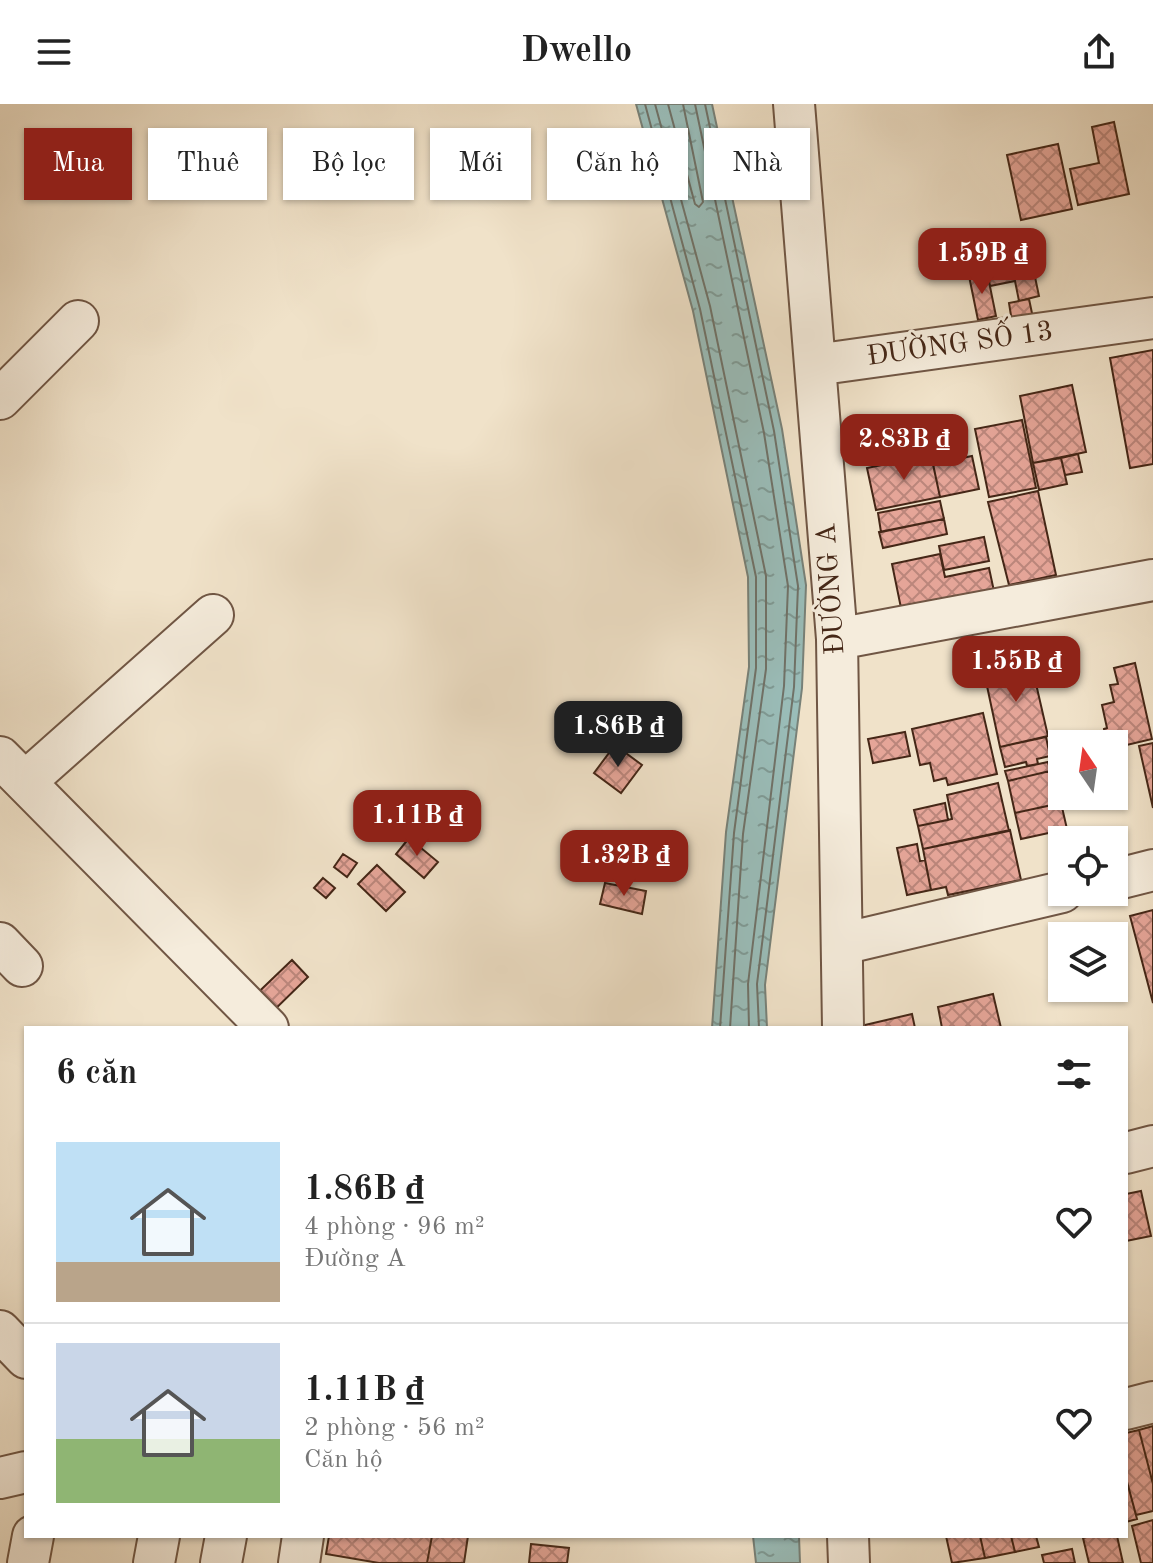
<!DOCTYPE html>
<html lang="vi">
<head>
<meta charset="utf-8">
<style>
  body { margin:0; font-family:"Old Standard TT",serif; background:#f2f2f2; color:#222; height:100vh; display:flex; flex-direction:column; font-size:30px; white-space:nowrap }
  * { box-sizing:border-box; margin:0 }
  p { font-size:26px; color:#767676 }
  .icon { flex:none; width:44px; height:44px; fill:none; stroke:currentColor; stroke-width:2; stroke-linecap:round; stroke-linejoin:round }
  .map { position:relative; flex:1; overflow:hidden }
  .sheet { position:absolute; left:24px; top:922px; width:1104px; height:512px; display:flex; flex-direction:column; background:#fff; border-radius:0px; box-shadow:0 2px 6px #0004 }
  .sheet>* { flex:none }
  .banner { position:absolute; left:24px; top:24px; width:1106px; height:72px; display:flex; gap:16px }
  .needle { width:52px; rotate:347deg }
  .controls { position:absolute; left:1048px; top:626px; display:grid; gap:16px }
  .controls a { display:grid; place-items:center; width:80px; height:80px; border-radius:0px; background:#fff; box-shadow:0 2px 6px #0004; font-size:40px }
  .price { position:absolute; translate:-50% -68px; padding:0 18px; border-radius:16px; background:#8f2418; color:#fff; font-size:26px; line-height:52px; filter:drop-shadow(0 2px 4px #0008) }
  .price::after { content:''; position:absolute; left:50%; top:48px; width:24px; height:18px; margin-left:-12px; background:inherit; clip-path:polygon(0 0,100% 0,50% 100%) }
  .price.selected { background:#222; color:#fff }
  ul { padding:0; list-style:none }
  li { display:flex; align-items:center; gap:24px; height:200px; padding:0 32px }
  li+li { border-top:2px solid #e0e0e0 }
  li span { display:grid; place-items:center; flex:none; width:224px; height:160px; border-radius:0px; color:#555 }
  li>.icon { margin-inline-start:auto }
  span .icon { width:96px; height:96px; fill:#fffc; stroke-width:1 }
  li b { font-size:34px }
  h2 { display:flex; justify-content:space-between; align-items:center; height:96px; padding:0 32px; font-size:34px }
  .tag { padding:0 28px; border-radius:0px; background:#fff; box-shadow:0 2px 6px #0004; font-size:28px; line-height:72px }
  .tag.selected { background:#8f2418; color:#fff }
  header { display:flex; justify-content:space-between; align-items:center; height:104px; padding:0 32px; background:#fff; font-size:36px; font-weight:700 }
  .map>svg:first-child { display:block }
  .water { fill:url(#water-ripples); stroke:#788178; stroke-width:2 }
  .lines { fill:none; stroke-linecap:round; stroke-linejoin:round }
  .shore { stroke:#707268; stroke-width:2 }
  .building { fill:url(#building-cross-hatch); stroke:#452717; stroke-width:2 }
  .minor-casing { stroke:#705644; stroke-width:44 }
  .minor { stroke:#f5ecdc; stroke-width:40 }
  .labels { text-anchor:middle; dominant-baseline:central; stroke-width:6; stroke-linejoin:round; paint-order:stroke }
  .street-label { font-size:28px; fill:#452717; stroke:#f5ecdc }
</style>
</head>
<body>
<header><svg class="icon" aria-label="menu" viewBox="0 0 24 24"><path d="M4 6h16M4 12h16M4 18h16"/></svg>Dwello<svg class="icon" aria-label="share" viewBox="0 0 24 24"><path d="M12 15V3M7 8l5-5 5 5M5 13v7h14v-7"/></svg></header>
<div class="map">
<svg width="1153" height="1459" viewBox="0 0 1153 1459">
  <defs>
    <pattern id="water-ripples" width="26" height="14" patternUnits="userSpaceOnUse" patternTransform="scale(2)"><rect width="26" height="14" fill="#9abdb9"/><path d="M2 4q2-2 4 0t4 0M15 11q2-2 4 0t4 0" fill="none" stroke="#7f9a95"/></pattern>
    <pattern id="building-cross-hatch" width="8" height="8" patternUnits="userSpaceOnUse" patternTransform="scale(2)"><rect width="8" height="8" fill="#e5a598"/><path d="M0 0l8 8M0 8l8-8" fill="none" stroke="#bb867b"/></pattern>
  </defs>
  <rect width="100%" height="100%" fill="#f0e2c9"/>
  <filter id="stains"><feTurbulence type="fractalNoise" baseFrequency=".0025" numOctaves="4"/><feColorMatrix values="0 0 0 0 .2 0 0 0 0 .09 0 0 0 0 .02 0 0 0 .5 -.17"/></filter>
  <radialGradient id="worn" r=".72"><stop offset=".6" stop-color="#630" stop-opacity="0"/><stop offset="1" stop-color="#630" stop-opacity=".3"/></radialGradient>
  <path class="water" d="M636 0H712L782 325 806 481 802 584 765 881 767 924H712L726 728 749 563 748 473 693 207Z
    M753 1432H799L800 1459H756Z"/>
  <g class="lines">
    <path class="shore" d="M645 0 700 205 756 473V564L734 729 720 924
      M655 0 710 202 766 472V565L743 730 730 924
      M668 0 695 100 699 103 703 98 683 0
      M695 0 764 329 788 482 784 582 748 880 749 924
      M705 0 774 327 798 482 794 583 757 880 759 924"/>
  </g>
  <path class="building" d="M1114 18 1129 90 1078 101 1070 65 1099 59 1092 23Z
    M1058 40 1072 105 1021 116 1007 51Z
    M1004 129 1008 148 985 153 980 134Z
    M1027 135 1039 192 1019 197 1015 177 990 182 985 159 1011 154 1008 138Z
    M987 168 996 212 978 216 969 172Z
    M1029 195 1033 214 1012 218 1009 199Z
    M1153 246V360L1130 364 1110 254Z
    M1072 281 1086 348 1033 359 1020 292Z
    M1022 316 1036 384 989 393 975 325Z
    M1078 350 1082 368 1065 371 1061 354Z
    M931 351 940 393 876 406 867 364Z
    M972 352 979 385 940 393 933 360Z
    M1061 354 1067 380 1039 386 1033 359Z
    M1038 387 1056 471 1009 481 988 398Z
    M940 397 944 415 881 428 878 409Z
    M944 415 947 430 883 444 879 428Z
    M984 433 989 457 944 466 939 442Z
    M940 450 945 473 989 464 995 492 901 504 892 460Z
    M1031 558 1048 632 1000 643 984 568Z
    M1135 559 1152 635 1114 644V640H1106L1104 625 1107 624 1102 601 1114 598 1110 581 1118 580 1114 564Z
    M983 609 997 670 948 681 946 674 934 677 930 659 920 661 912 625Z
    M905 628 910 652 873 659 868 635Z
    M1046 633 1050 652 1037 655 1038 660 1027 662 1026 658 1005 663 1000 643Z
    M1153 639V704L1139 642Z
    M615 641 642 661 621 689 594 669Z
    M1048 658 1050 667 1008 677 1005 667Z
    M1050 667 1057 700 1015 709 1008 677Z
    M998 679 1009 727 923 745 918 722 952 715 947 691Z
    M945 699 948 716 918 722 914 706Z
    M1061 699 1067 725 1021 735 1015 709Z
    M1010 726 1021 776 948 791 946 783 931 786 923 745Z
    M409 734 438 758 424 774 396 750Z
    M917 740 920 757 925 756 931 786 907 791 897 744Z
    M343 750 357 759 347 773 334 763Z
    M377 761 405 788 386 807 358 780Z
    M323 774 335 784 326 794 314 784Z
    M605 779 646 787 642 810 600 800Z
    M1153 806V899L1130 812Z
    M292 856 308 873 265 915 248 898Z
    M993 890 1001 924H942L938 903Z
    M912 910 915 924H866L865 921Z
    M1141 1087 1151 1132 1126 1137V1090Z
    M1153 1322V1380L1139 1326Z
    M1139 1326 1153 1380V1407L1136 1411 1126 1374V1329Z
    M1126 1374 1137 1415 1126 1418Z
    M1153 1416V1459H1141L1132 1422Z
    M329 1432H432L427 1459H379L326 1450Z
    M432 1432H468L464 1459H427Z
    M946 1432H980L985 1454 952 1459Z
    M980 1432H1011L1015 1448 985 1454Z
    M1011 1432H1036L1039 1443 1015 1448Z
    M1090 1432H1117L1123 1459H1089L1083 1434Z
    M531 1440 569 1444 567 1459H529Z
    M1072 1445 1075 1459H1044L1042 1451Z"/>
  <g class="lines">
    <defs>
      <path id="minor" d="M794 0 837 535 843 924
        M815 261 1153 214
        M0 295 78 217
        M837 535 1153 476
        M0 653 268 924
        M26 677 213 511
        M1114 776 1153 766
        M0 839 22 862
        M842 840 1062 788
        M1126 1049 1153 1042
        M0 1227 26 1254
        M1126 1305 1153 1298
        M0 1374 26 1368
        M848 1432 849 1459
        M28 1459 33 1432
        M154 1459 159 1432
        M221 1459 226 1432
        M299 1459 303 1432"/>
    </defs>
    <use href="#minor" class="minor-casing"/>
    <use href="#minor" class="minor"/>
  </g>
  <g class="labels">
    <g class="street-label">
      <text transform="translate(960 241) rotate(-8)">ĐƯỜNG SỐ 13</text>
      <text transform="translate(832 485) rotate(-94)">ĐƯỜNG A</text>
    </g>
  </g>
  <rect width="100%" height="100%" filter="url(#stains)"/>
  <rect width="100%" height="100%" fill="url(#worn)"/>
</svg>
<div class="controls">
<a><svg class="needle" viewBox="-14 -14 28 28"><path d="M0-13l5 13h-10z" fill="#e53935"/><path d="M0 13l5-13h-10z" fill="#767676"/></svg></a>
<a><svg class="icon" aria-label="locate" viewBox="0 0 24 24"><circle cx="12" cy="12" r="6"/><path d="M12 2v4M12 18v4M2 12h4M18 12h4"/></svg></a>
<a><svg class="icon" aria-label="layers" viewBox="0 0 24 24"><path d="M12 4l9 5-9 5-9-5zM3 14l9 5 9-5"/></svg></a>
</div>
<b class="price" style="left:982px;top:192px">1.59B ₫</b>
<b class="price" style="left:904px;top:378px">2.83B ₫</b>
<b class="price" style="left:1016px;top:600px">1.55B ₫</b>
<b class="price selected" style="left:618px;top:665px">1.86B ₫</b>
<b class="price" style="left:417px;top:754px">1.11B ₫</b>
<b class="price" style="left:624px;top:794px">1.32B ₫</b>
<div class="banner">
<a class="tag selected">Mua</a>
<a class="tag">Thuê</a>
<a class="tag">Bộ lọc</a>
<a class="tag">Mới</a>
<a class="tag">Căn hộ</a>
<a class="tag">Nhà</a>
</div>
<section class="sheet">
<h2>6 căn<svg class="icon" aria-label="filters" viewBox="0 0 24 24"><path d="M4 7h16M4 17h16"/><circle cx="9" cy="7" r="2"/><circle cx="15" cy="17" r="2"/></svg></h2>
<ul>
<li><span style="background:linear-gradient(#bfe0f5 75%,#b9a48a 0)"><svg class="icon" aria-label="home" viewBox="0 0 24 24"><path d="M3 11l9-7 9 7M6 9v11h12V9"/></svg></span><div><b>1.86B ₫</b><p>4 phòng · 96 m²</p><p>Đường A</p></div><svg class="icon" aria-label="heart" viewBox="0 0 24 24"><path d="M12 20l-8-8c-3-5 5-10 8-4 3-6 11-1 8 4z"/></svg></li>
<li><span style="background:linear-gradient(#c9d6e8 60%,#8fb573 0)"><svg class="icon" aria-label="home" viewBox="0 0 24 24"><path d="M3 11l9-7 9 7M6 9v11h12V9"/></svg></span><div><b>1.11B ₫</b><p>2 phòng · 56 m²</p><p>Căn hộ</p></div><svg class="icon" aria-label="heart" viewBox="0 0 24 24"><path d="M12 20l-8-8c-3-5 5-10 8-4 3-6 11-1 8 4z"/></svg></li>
</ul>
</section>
</div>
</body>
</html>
